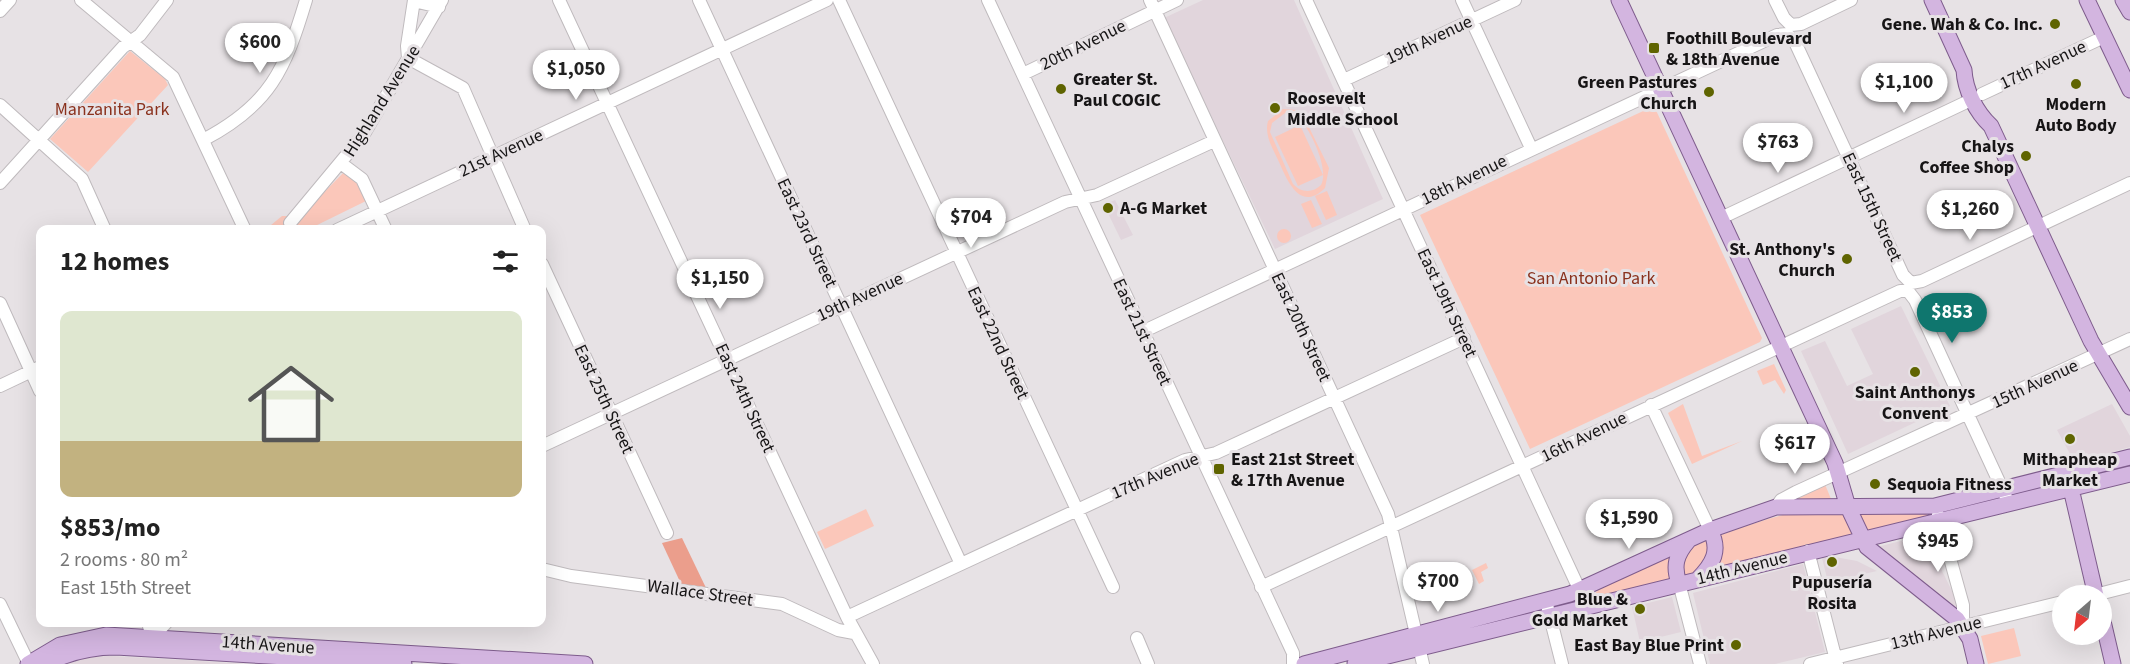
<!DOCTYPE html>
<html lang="en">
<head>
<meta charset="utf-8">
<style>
  body { margin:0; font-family:"Source Sans 3",sans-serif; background:#f2f2f2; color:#222; height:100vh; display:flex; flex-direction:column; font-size:22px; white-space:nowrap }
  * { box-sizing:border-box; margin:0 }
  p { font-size:20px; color:#767676 }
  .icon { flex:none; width:33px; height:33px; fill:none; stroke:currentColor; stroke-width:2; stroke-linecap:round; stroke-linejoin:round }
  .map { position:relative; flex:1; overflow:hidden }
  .sheet { position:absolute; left:36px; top:225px; width:510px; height:402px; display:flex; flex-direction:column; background:#fff; border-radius:12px; box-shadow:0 6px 24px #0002 }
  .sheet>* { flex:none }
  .needle { width:39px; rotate:208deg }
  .fabs { position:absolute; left:2052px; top:585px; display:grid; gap:12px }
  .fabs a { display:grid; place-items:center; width:60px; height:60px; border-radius:50%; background:#fff; box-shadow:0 6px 24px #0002; font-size:30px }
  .price { position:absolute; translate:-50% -51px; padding:0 14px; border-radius:21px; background:#fff; color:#222; font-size:20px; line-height:39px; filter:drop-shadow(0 2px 3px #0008) }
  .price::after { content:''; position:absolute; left:50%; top:36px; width:18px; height:14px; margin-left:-9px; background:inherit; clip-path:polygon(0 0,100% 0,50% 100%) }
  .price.active { background:#0f766e; color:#fff }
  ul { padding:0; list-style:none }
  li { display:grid; align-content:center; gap:12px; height:318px; padding:0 24px }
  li+li { border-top:2px solid #e0e0e0 }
  li span { display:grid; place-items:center; height:186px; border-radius:12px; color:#555 }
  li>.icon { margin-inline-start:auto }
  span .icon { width:108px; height:108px; fill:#fffc; stroke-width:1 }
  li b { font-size:26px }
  h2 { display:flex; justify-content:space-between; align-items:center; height:72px; padding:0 24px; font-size:26px }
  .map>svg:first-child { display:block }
  .built { fill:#e1d5dc }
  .green { fill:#fbc7ba; fill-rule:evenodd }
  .forest { fill:#eb9e8c }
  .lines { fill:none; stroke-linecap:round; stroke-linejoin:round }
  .minor-casing { stroke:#bfbabd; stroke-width:14 }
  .major-casing { stroke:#7e5c8c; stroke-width:17 }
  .minor { stroke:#fff; stroke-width:12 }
  .major { stroke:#d3b5e0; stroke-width:15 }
  .poi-dot { fill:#5f6400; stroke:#e7e2e5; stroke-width:2 }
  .labels { text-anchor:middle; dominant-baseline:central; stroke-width:6; stroke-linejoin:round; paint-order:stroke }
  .poi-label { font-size:18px; font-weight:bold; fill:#171516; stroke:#e7e2e5; text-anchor:end }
  .street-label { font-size:18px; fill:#171516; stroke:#e7e2e5 }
  .park-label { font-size:18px; fill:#8a311d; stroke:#e7e2e5 }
</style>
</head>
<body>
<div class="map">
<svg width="2130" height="664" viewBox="0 0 2130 664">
  <rect width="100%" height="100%" fill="#e7e2e5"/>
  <path class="built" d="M1203 0H1294L1383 199 1275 249 1164 18Z
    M1115 200 1133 235 1121 240 1104 205Z
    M1901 306 1950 406 1848 454 1801 351 1825 341 1847 386 1873 374 1851 329Z
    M2112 404 2130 436V447L2075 463 2057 430Z
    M1932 533 1942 571 1955 597 1958 608 1955 609 1877 547Z
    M1835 557 1857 561 1877 571 1828 582 1822 558Z
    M1803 564 1825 652 1775 664H1710L1693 593Z
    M1672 597 1681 632 1640 642 1632 607Z
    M110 656 183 660 246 664H67L88 657Z"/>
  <path class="green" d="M130 51 165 79 168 85 88 172 50 139Z
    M1654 106 1762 338 1760 342 1530 449 1420 215Z
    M1283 109 1297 110 1303 115 1329 168 1325 188C1300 213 1287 180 1279 162 1273 149 1264 135 1268 121ZM1285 113 1295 114C1309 125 1330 169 1321 185 1313 193 1301 193 1293 184L1270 132 1272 123Z
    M1300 125 1323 175 1298 186 1275 137Z
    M344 172 358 184 366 201 309 229 265 230 282 216H301Z
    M1327 191 1337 215 1326 220 1315 196Z
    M1311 200 1322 224 1312 228 1301 204Z
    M1277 236a7 7 0 1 1 14 0a7 7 0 1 1-14 0Z
    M1774 364 1786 390 1784 394 1775 380 1763 385 1757 371Z
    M1683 404 1702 456 1742 441 1692 464 1668 413Z
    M1824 482 1836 511 1927 512V516L1595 598 1593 596 1598 590C1663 559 1729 527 1799 511L1786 504Z
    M866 509 874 526 825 549 817 532Z
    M1486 563 1488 568 1481 572 1484 581 1479 584 1472 570Z
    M2014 628 2021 656 1988 664 1981 636Z"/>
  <path class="forest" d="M682 538 707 590 682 586 662 543Z"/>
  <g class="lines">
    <defs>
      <path id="minor" d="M81 0 173 77 245 230
        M559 0 847 617 873 664
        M699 0 961 564
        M839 0 1113 587
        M988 0 1293 653V664
        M1150 0 1388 514 1423 664
        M1306 0 1587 606
        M1462 0 1531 148
        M1775 0 1784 18 1791 25 1801 24 1851 0
        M414 1 439 7
        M0 11 10 0
        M408 58 463 88 525 230
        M408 58 407 46 414 0
        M1023 74 1177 0
        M1344 80 1515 0
        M1982 94 2104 37
        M0 105 82 179 105 230
        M203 140C270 105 285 70 306 0
        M342 164 362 179 386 230
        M0 183 123 47 140 35 167 0
        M1721 218 1973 99
        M290 223 364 134 442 0
        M337 230 827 0
        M542 264 667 533
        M0 303 40 391
        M1142 332 1777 35 1787 34 1795 42 1903 275 1911 283 1922 281 2130 183
        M0 386 40 367
        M1651 405 1710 530
        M542 446 1065 202 1097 195 1214 141
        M1776 507 1781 500 1796 492 2130 339
        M1938 515 1963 605V627
        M1808 551 1837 664
        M542 569 571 576 782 604 838 630 854 633
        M1679 583 1700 664
        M1261 587 1900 291H1908L1915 300 2006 497
        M2091 596 2130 586
        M1546 601 1562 664
        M0 604 29 664
        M847 617 1185 460 1216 453 1464 338
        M148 622 152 638
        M1137 638 1148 664
        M152 644V638L167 622
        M1810 664 2062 602"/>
      <path id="major" d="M1619 0 1835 463 1848 507 1867 547 1957 619 1970 639 1976 664
        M1932 0 1964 70C1965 90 1976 112 1991 126L2091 341 2130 407
        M2087 0 2130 90
        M2123 0 2130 12
        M2069 480 2096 596
        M1698 579C1713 564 1721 550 1710 530
        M1679 583C1673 566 1676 555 1688 541
        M2102 617 2113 664
        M28 664 60 645 106 635 585 664
        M46 664C69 652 91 647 116 647L404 664
        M1304 664 1570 594 1710 530 1776 507 1935 506 2130 457
        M1355 664 2130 474"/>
    </defs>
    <use href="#minor" class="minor-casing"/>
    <use href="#major" class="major-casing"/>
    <use href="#minor" class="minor"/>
    <use href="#major" class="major"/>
  </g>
  <g class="poi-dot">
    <circle cx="2055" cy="24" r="6"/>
    <rect x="1648" y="42" width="12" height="12" rx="3"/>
    <circle cx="2076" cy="84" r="6"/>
    <circle cx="1061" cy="89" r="6"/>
    <circle cx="1709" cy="92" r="6"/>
    <circle cx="1275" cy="108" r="6"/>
    <circle cx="2026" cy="156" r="6"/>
    <circle cx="1108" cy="208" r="6"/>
    <circle cx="1847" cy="259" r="6"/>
    <circle cx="1915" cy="372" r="6"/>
    <circle cx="2070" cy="439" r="6"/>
    <rect x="1213" y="463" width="12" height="12" rx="3"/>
    <circle cx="1875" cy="484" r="6"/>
    <circle cx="1832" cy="562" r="6"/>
    <circle cx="1640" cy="609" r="6"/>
    <circle cx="1736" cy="645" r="6"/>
  </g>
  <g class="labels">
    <g class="poi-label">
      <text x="2043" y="24">Gene. Wah &amp; Co. Inc.</text>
      <text x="1666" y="38" text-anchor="start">Foothill Boulevard<tspan x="1666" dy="21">&amp; 18th Avenue</tspan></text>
      <text x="1073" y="79" text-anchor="start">Greater St.<tspan x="1073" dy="21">Paul COGIC</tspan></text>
      <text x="1697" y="82">Green Pastures<tspan x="1697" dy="21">Church</tspan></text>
      <text x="1287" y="98" text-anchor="start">Roosevelt<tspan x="1287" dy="21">Middle School</tspan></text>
      <text x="2076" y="104" text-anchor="middle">Modern<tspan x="2076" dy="21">Auto Body</tspan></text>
      <text x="2014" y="146">Chalys<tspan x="2014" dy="21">Coffee Shop</tspan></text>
      <text x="1120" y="208" text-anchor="start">A-G Market</text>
      <text x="1835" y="249">St. Anthony's<tspan x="1835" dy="21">Church</tspan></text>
      <text x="1915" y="392" text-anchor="middle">Saint Anthonys<tspan x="1915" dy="21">Convent</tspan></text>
      <text x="1231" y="459" text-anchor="start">East 21st Street<tspan x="1231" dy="21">&amp; 17th Avenue</tspan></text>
      <text x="2070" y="459" text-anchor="middle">Mithapheap<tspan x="2070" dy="21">Market</tspan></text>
      <text x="1887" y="484" text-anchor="start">Sequoia Fitness</text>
      <text x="1832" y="582" text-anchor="middle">Pupusería<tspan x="1832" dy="21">Rosita</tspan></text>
      <text x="1628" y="599">Blue &amp;<tspan x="1628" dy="21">Gold Market</tspan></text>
      <text x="1724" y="645">East Bay Blue Print</text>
    </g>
    <g class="street-label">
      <text transform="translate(1429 40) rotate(-25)">19th Avenue</text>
      <text transform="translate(1083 45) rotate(-26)">20th Avenue</text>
      <text transform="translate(2043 65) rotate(-25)">17th Avenue</text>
      <text transform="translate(382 101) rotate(-58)">Highland Avenue</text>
      <text transform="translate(501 153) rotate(-25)">21st Avenue</text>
      <text transform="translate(1464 180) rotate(-26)">18th Avenue</text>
      <text transform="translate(1872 207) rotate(65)">East 15th Street</text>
      <text transform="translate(807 233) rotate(65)">East 23rd Street</text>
      <text transform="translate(860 297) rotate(-25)">19th Avenue</text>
      <text transform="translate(1447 303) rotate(65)">East 19th Street</text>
      <text transform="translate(1301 327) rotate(65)">East 20th Street</text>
      <text transform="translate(1142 332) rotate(65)">East 21st Street</text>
      <text transform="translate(998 343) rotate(65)">East 22nd Street</text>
      <text transform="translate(2035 384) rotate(-25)">15th Avenue</text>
      <text transform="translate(745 398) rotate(65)">East 24th Street</text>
      <text transform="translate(604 399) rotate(65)">East 25th Street</text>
      <text transform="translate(1584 437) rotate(-26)">16th Avenue</text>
      <text transform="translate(1155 476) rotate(-23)">17th Avenue</text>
      <text transform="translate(1742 568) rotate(-14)">14th Avenue</text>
      <text transform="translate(700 593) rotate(8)">Wallace Street</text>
      <text transform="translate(1936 633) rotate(-14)">13th Avenue</text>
      <text transform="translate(268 645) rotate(4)">14th Avenue</text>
    </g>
    <g class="park-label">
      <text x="112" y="109">Manzanita Park</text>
      <text x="1591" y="278">San Antonio Park</text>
    </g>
  </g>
</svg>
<div class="fabs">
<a><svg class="needle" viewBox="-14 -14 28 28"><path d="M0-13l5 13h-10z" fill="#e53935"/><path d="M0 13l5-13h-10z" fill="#767676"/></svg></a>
</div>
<b class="price" style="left:260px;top:74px">$600</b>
<b class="price" style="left:576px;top:101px">$1,050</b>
<b class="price" style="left:1904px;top:114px">$1,100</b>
<b class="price" style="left:1778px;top:174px">$763</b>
<b class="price" style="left:1970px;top:241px">$1,260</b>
<b class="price" style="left:971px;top:249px">$704</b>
<b class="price" style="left:720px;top:310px">$1,150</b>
<b class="price active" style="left:1952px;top:344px">$853</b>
<b class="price" style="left:1795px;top:475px">$617</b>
<b class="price" style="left:1629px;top:550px">$1,590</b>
<b class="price" style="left:1938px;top:573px">$945</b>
<b class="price" style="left:1438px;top:613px">$700</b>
<section class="sheet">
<h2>12 homes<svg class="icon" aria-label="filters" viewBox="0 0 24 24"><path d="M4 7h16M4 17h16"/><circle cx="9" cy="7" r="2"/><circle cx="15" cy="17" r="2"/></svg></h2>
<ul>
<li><span style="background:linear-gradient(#dfe7d0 70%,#c2b280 0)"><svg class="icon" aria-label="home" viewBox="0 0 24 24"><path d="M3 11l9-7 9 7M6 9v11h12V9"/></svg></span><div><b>$853/mo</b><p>2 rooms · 80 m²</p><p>East 15th Street</p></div></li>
</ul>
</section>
</div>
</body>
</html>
